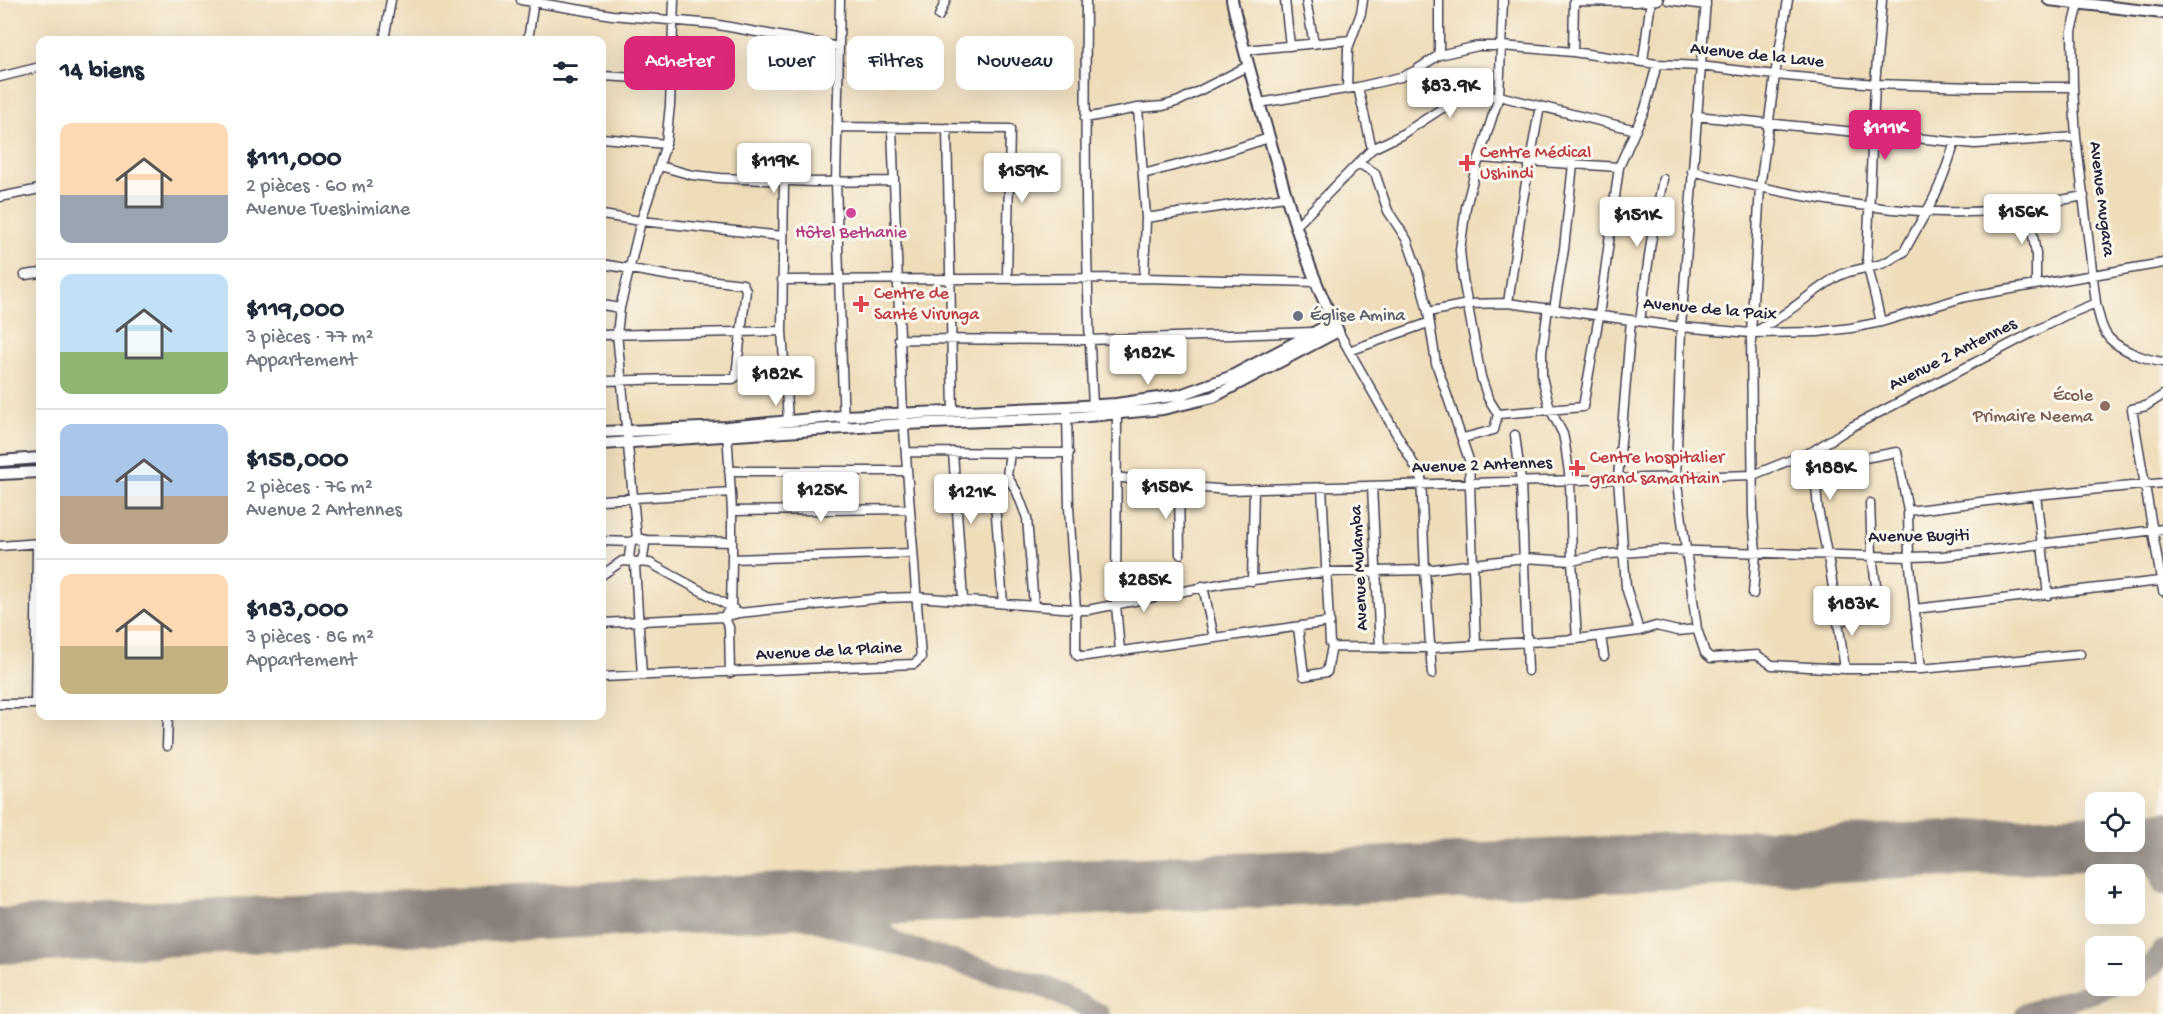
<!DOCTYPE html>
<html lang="fr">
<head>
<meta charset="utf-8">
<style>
  body { margin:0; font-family:"Gochi Hand",sans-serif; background:#f6f6f7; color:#1f2937; height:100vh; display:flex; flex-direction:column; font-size:22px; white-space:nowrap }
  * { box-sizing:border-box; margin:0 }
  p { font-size:20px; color:#747a83 }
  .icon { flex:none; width:33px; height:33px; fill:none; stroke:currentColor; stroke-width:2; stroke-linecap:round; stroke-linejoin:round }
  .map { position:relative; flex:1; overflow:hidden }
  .details { position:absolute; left:36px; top:36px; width:570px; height:684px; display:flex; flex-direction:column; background:#fff; border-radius:12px; box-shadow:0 6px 24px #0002 }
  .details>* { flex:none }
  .top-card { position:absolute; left:624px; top:36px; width:570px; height:54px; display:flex; gap:12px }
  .controls { position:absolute; left:2085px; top:792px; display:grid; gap:12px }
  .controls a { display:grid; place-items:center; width:60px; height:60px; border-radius:12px; background:#fff; box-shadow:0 6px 24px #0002; font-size:30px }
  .price { position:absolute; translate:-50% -51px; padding:0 14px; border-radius:6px; background:#fff; color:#222; font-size:20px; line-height:39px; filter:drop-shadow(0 2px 3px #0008) }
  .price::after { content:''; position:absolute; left:50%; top:36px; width:18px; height:14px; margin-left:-9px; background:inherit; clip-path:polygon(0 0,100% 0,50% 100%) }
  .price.active { background:#db2777; color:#fff }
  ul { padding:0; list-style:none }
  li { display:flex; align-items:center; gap:18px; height:150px; padding:0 24px }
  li+li { border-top:2px solid #e0e1e3 }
  li span { display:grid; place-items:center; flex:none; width:168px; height:120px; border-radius:12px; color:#555 }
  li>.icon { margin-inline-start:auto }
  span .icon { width:72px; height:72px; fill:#fffc; stroke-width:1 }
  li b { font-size:26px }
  h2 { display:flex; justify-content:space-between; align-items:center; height:72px; padding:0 24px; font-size:26px }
  .pill { padding:0 21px; border-radius:12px; background:#fff; box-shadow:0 6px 24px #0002; font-size:21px; line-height:54px }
  .pill.active { background:#db2777; color:#fff }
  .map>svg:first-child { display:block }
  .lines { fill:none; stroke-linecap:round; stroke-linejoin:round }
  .taxiway { stroke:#88807a; stroke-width:22 }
  .runway { stroke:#88807a; stroke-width:56 }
  .minor-casing { stroke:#413e4e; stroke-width:11 }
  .major-casing { stroke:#413e4e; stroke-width:14 }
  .minor { stroke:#fff; stroke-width:8 }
  .major { stroke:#fff; stroke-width:10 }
  .health-dot { fill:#e0444e; stroke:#fbf7ec; stroke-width:2 }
  .hotel-dot { fill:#d1479c; stroke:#fbf7ec; stroke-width:2 }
  .worship-dot { fill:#6b7280; stroke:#fbf7ec; stroke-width:2 }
  .education-dot { fill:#8d6e63; stroke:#fbf7ec; stroke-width:2 }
  .labels { text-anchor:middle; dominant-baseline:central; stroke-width:6; stroke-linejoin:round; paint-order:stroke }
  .street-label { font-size:18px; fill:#22223b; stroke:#fbf7ec }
  .health-label { font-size:18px; fill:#be3a42; stroke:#fbf7ec; text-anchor:start }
  .hotel-label { font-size:18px; fill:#b23c85; stroke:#fbf7ec }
  .worship-label { font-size:18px; fill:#5b616d; stroke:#fbf7ec; text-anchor:start }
  .education-label { font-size:18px; fill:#785e54; stroke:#fbf7ec; text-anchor:end }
</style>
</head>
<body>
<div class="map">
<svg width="2163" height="1014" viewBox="0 0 2163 1014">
  <rect width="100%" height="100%" fill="#fbf7ec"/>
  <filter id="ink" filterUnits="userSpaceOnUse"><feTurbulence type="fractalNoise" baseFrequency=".0167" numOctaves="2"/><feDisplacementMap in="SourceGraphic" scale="12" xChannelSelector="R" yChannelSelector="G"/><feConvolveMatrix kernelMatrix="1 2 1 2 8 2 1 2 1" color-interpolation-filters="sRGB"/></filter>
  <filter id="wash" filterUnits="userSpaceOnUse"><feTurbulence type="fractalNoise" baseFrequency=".008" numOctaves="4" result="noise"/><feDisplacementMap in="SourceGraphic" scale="24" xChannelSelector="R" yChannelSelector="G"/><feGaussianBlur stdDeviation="1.35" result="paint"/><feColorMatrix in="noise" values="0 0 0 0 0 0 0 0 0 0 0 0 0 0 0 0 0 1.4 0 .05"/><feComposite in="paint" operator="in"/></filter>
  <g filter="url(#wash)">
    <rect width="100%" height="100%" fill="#efddba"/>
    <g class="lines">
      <path class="taxiway" d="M2121 842C2141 849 2158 862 2163 884
        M745 903 768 907 1047 988 1099 1014
        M899 944C872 930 875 910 900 896
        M2134 978 2154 964 2163 950
        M2026 1014 2112 986"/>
      <path class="runway" d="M2134 840 2163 839
        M0 936 2107 842"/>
    </g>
  </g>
  <g filter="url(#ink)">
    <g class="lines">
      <defs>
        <path id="minor" d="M521 0 612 15 713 24 839 47
          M840 0 836 182 844 428
          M1086 0C1085 135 1085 270 1093 405
          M1285 0 1290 46
          M1306 0 1314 44
          M1439 0V55
          M1668 0 1706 5
          M1706 0 1681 327 1676 477 1697 629 1705 653 1711 658 1757 655 1772 665 1845 669
          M2080 0 2072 31 2073 87 2076 137 2096 303C2099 314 2101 330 2110 339 2122 351 2147 360 2163 362
          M1574 1 1636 2 1658 0
          M939 16 946 0
          M384 40 391 0
          M528 40 534 0
          M1245 50 1351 40
          M1573 52 1574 0
          M1643 61 1651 0
          M602 76 671 80
          M0 77 40 67
          M1358 87 1372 149
          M1347 89 1348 48 1361 13 1363 0
          M1259 103 1358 87 1401 77 1413 72 1439 55 1478 46H1502L1573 52 1657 64 1700 66 1775 75 1875 84 1974 87H2073
          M1138 108 1146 218 1144 278
          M1696 116 1975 144 2076 137
          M1085 118 1138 108 1163 106 1179 101 1248 66
          M837 127 1010 129 1007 278
          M947 128 953 412
          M602 138 666 144
          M1479 158 1619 167
          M1358 163 1375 173 1388 211 1407 240 1418 271 1428 312 1436 363 1469 460 1476 645
          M660 166 692 175 720 178 814 182 894 181
          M1692 171C1784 194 1904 220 1999 210 2027 206 2056 201 2084 196
          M1143 174 1212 156 1269 138
          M784 181 782 331 788 420
          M0 197 40 189
          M2028 205 2036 254V284
          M602 215 641 221 782 236
          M1146 218 1285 197
          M1295 227 1372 149 1401 135 1441 109 1470 97 1499 96 1636 130
          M602 264 671 276 743 284 746 290 737 367 736 377 733 379H673L602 381
          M25 275 40 273
          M782 280 1144 278 1315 282
          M1508 303 1522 205 1540 106
          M602 305 620 308
          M1548 308 1542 352V377L1550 409 1563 434 1565 444 1570 480 1572 561 1577 639
          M1554 309 1564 249 1573 164
          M1428 312 1468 304 1508 303 1681 327 1751 333 1818 332 1851 328 1881 322 1965 297 2163 263
          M1631 320 1618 478 1626 587 1639 631
          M1640 321 1651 242 1663 179
          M1881 322 1868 267 1867 258 1875 84 1882 0
          M1338 331 1421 477 1425 570 1432 674
          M1754 332C1784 318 1807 295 1835 278 1853 267 1868 270 1884 263 1891 260 1896 255 1904 252 1911 238 1919 225 1927 211 1939 190 1947 166 1955 142
          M602 335 782 331
          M899 339 1089 340 1313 332
          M1349 351 1428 323
          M2163 395 2146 406 2132 409 2163 591
          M1117 409 1116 605 1120 651
          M1067 414 1069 508 1076 610V654L1078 656H1086L1330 622
          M1498 414 1583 407 1599 316 1619 167 1645 109 1657 64
          M727 431 732 511V559L731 607 724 617 729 627 730 673
          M1515 435 1521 482 1528 671
          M1463 438 1494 430 1498 414 1488 398 1481 377 1463 279 1460 250 1466 207 1476 168 1499 96 1503 0
          M1813 451 1818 509 1830 568 1845 669H1921
          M906 452 1069 453
          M953 452 963 600
          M1816 467 1897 452 1908 511 1909 557 1921 669 2080 654
          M729 471H907
          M1007 476 1017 492 1027 518 1034 606
          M1116 477 1179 486 1229 490 1753 475 1813 451 1853 426 1888 408 2064 316 2096 303
          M1179 486 1180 554
          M1372 486 1380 648
          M1322 487 1330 643 1333 647 1430 648 1577 639 1639 631 1656 626 1678 631 1697 629
          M2036 495 2048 595
          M602 500 731 492
          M732 511 910 509
          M1908 511 2036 495 2163 483
          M602 541 631 542 637 538 647 540 732 542
          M631 542 629 557 632 561
          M0 546 40 543
          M732 559 913 553
          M602 575 622 561 650 563 734 609
          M1252 581 1254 489
          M1203 586 1214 638
          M1753 594 1756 552 1753 517 1751 333 1760 188 1775 75 1788 0
          M1003 603 995 503 998 493 1007 476 1010 452
          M1914 609 2160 581
          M1837 621 1870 616 1875 611 1877 593 1872 555 1870 503
          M602 623 724 617 739 613 883 598 917 597 1088 610 1225 583 1326 572 1425 570 1524 558 1572 561 1598 555 1660 550 1909 557 1943 556 2163 529
          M1298 627 1304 676 1327 672 1332 646
          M1601 636 1604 656
          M642 675 635 566 643 558 645 544 637 538 617 334 620 308 641 221 666 144 670 105 674 0
          M602 677 914 664 921 658 903 415 892 128
          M0 704H39
          M35 704 37 543
          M167 746 168 716"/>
        <path id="major" d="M2049 0 2163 13
          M602 432 727 427 843 416 1067 407 1116 404 1180 395 1230 377 1334 322
          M602 444 904 424 1067 418 1163 409 1213 397 1338 331C1307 269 1288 204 1269 137 1256 92 1242 46 1232 0
          M0 461 40 458
          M0 474 40 472"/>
      </defs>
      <use href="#minor" class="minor-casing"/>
      <use href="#major" class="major-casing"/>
      <use href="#minor" class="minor"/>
      <use href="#major" class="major"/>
    </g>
  </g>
  <g class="health-dot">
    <path d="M1464 154h6v6h6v6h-6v6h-6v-6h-6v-6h6z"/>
    <path d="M858 295h6v6h6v6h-6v6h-6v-6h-6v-6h6z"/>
    <path d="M1574 459h6v6h6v6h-6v6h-6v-6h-6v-6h6z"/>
  </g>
  <circle class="hotel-dot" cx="851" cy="213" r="6"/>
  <circle class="worship-dot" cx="1298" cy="316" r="6"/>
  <circle class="education-dot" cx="2105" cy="406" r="6"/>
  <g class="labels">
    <g class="street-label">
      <text transform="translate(1757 56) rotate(6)">Avenue de la Lave</text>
      <text transform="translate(2101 199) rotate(83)">Avenue Mugara</text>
      <text transform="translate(1710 310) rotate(5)">Avenue de la Paix</text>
      <text transform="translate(1953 355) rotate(-27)">Avenue 2 Antennes</text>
      <text transform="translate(1482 466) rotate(-2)">Avenue 2 Antennes</text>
      <text transform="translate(1919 537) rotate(-1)">Avenue Bugiti</text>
      <text transform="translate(1360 568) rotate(-93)">Avenue Mulamba</text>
      <text transform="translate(829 652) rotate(-3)">Avenue de la Plaine</text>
    </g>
    <g class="health-label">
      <text x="1480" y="153">Centre Médical<tspan x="1480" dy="21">Ushindi</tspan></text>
      <text x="874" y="294">Centre de<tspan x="874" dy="21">Santé Virunga</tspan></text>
      <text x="1590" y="458">Centre hospitalier<tspan x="1590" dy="21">grand samaritain</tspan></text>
    </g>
    <g class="hotel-label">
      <text x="851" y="233">Hôtel Bethanie</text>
    </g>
    <g class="worship-label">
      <text x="1310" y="316">Église Amina</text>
    </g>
    <g class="education-label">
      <text x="2093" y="396">École<tspan x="2093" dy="21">Primaire Neema</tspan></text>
    </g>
  </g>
</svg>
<div class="controls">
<a><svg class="icon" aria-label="locate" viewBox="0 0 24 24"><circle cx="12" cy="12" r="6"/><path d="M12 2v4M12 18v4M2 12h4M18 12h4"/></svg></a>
<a>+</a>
<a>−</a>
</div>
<b class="price" style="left:1450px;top:119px">$83.9K</b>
<b class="price active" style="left:1885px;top:161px">$111K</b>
<b class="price" style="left:774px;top:194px">$119K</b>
<b class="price" style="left:1022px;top:204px">$159K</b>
<b class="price" style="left:2022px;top:245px">$156K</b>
<b class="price" style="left:1637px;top:248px">$151K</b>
<b class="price" style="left:1148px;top:386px">$182K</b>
<b class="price" style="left:776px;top:407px">$182K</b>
<b class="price" style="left:1830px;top:501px">$188K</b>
<b class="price" style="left:1166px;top:520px">$158K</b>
<b class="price" style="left:821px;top:523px">$125K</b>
<b class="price" style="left:971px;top:525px">$121K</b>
<b class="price" style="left:1144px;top:613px">$285K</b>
<b class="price" style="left:1852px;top:637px">$183K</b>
<div class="top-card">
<a class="pill active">Acheter</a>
<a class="pill">Louer</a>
<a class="pill">Filtres</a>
<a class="pill">Nouveau</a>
</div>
<section class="details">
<h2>14 biens<svg class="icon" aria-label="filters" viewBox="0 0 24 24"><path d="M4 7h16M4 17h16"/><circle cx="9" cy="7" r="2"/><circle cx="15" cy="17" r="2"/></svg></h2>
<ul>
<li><span style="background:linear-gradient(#ffd9b3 60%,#9aa5b1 0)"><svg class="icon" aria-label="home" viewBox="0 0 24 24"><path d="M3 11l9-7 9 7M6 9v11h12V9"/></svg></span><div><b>$111,000</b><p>2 pièces · 60 m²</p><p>Avenue Tueshimiane</p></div></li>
<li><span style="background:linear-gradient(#bfe0f5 65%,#8fb573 0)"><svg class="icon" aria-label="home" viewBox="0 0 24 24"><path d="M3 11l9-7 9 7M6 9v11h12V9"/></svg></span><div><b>$119,000</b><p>3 pièces · 77 m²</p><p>Appartement</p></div></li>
<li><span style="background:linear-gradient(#a9c7e8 60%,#b9a48a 0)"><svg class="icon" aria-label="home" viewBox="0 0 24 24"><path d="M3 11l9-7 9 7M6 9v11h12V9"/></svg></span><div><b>$158,000</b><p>2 pièces · 76 m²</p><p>Avenue 2 Antennes</p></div></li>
<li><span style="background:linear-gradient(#ffd9b3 60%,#c2b280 0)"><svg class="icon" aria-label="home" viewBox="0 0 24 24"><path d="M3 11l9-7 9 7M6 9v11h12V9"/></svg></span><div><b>$183,000</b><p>3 pièces · 86 m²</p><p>Appartement</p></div></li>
</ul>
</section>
</div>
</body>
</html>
